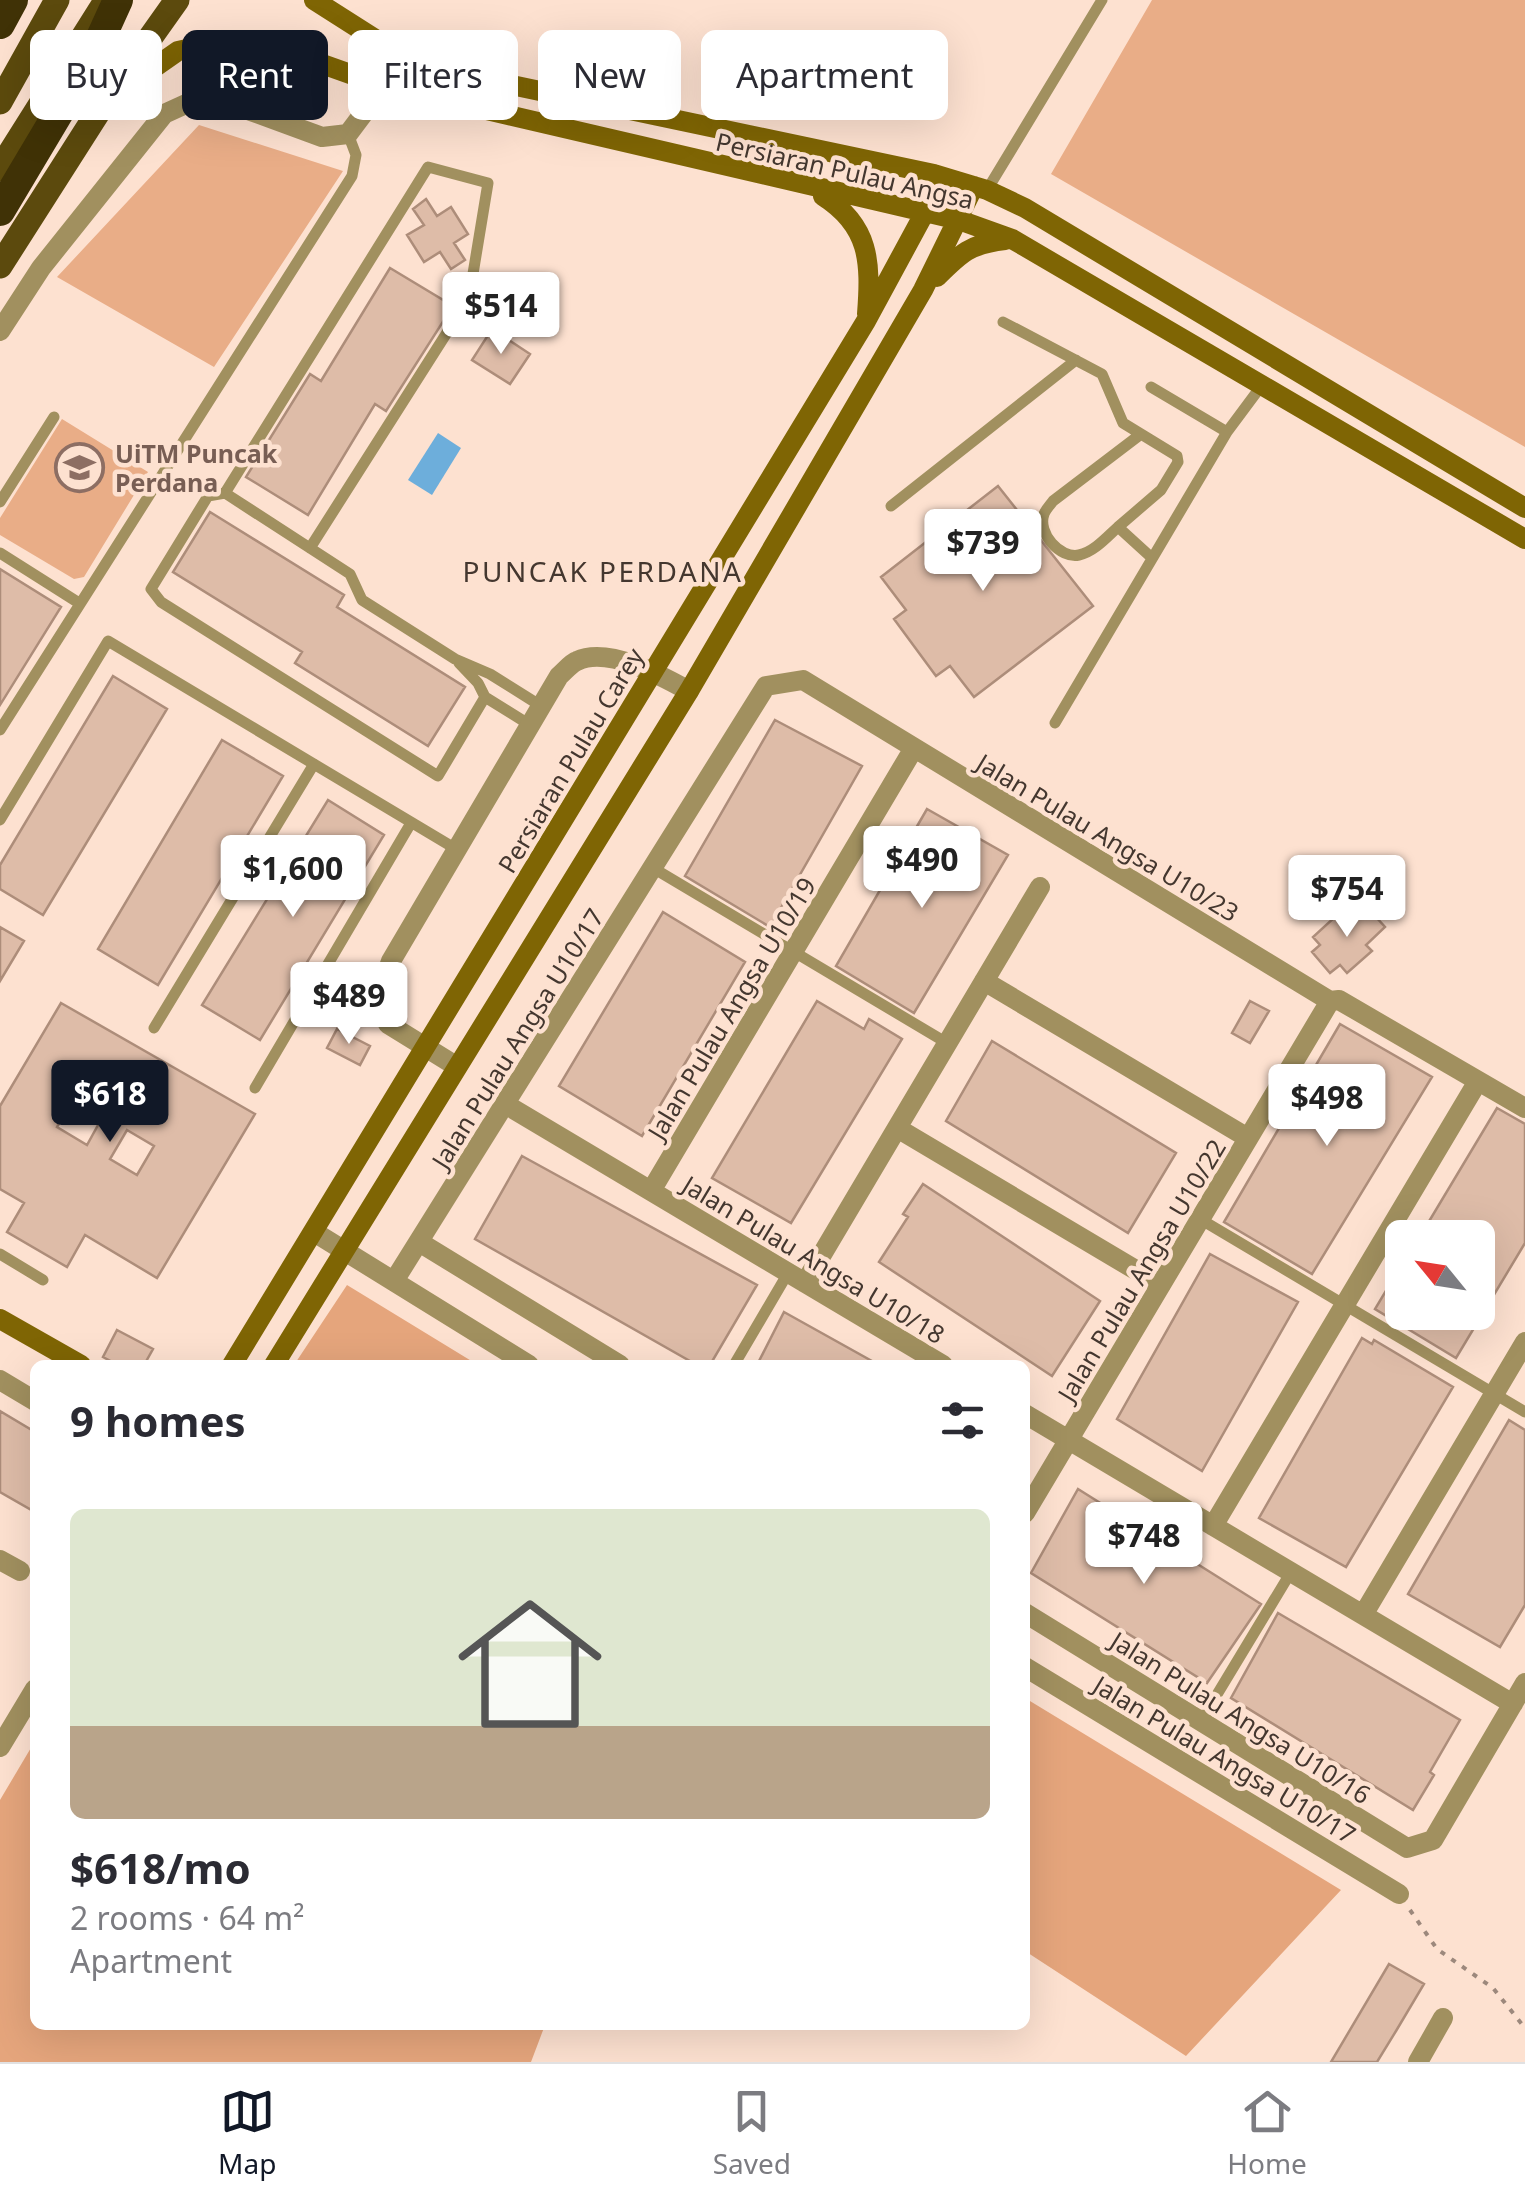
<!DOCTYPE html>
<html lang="en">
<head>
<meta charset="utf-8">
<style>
  body { margin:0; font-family:"Noto Sans",sans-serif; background:#f7f7f7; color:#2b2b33; height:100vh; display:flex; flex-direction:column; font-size:38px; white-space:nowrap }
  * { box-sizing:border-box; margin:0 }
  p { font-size:32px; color:#7c7c81 }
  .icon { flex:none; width:55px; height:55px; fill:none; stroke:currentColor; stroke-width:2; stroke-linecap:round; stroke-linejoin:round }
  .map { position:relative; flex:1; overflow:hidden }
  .sheet { position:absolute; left:30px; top:1360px; width:1000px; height:670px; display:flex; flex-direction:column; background:#fff; border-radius:15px; box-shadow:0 10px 40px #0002 }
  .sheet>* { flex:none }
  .top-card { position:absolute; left:30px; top:30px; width:1000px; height:90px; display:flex; gap:20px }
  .needle { width:65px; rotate:300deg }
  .fabs { position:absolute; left:1385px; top:1220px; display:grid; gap:20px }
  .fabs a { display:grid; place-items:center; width:110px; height:110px; border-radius:15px; background:#fff; box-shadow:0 10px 40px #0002; font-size:50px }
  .price { position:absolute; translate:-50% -85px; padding:0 22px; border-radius:10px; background:#fff; color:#222; font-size:32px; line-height:65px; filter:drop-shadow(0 2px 5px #0008) }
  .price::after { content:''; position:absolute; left:50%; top:60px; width:30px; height:22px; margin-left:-15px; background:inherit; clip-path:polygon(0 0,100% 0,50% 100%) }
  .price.selected { background:#111827; color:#fff }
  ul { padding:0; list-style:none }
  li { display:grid; align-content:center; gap:20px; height:530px; padding:0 40px }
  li+li { border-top:2px solid #e1e1e2 }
  li span { display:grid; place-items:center; height:310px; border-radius:15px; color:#555 }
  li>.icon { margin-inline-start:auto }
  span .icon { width:180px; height:180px; fill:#fffc; stroke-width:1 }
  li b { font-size:42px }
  h2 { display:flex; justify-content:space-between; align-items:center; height:120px; padding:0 40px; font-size:42px }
  .pill { padding:0 35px; border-radius:15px; background:#fff; box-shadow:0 10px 40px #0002; font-size:35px; line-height:90px }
  .pill.selected { background:#111827; color:#fff }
  .tab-bar { display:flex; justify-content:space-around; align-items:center; height:140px; border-top:2px solid #e1e1e2; background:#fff; font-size:28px; color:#7c7c81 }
  .tab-bar a { display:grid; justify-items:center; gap:5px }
  .tab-bar .selected { color:#111827 }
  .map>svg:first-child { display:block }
  .green { fill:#e9ad87 }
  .forest { fill:#e5a57c }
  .water { fill:#6daedb }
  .building { fill:#debca8; stroke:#ad8d7a; stroke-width:2.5; fill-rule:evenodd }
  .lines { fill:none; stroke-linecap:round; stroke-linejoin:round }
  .path { stroke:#9c887c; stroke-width:4; stroke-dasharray:5 8; stroke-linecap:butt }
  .lane { stroke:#a1905f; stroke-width:11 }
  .street { stroke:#a1905f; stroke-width:20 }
  .secondary { stroke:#7f6504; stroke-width:20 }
  .primary { stroke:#5c4a0d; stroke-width:25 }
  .highway { stroke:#403206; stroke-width:30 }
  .labels { text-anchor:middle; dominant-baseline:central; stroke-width:9; stroke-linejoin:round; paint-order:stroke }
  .street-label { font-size:25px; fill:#44372f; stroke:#fde1d0 }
  .education-label { font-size:25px; font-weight:bold; fill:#785e54; stroke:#fde1d0; text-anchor:start }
  .neighbourhood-label { font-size:28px; letter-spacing:2.5px; fill:#44372f; stroke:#fde1d0 }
</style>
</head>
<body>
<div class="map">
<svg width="1525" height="2062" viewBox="0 0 1525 2062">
  <rect width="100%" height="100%" fill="#fde1d0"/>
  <path class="green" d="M1152 0H1525V447L1051 174Z
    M199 125 343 171 214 367 57 277Z
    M62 419 148 472 84 577 74 579 0 535V518Z"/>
  <path class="forest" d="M347 1285 478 1365H294Z
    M1025 1698 1341 1890 1186 2056 1025 1951Z
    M35 1741V2025H545L531 2062H0V1800Z"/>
  <path class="water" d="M438 433 461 448 432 495 408 480Z"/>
  <path class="building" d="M426 199 437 216 451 207 468 234 454 243 465 260 451 269 440 252 424 262 407 235 424 225 413 209Z
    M390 268 453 306 386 411 375 404 308 515 246 477 310 374 321 381Z
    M492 329 530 354 510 384 472 360Z
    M998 486 1093 606 974 697 950 666 936 676 894 619 906 610 881 577Z
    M210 512 344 595 337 607 465 687 428 746 295 663 302 652 173 572Z
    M0 569 61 607 0 705Z
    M113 676 167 709 43 915 0 889V865Z
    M775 720 862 766 770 927 685 876Z
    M222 740 283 776 158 985 98 949Z
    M328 800 384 835 260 1040 202 1005Z
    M927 809 1008 855 914 1013 836 966Z
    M1365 905 1385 927 1366 945 1372 951 1347 973 1340 965 1330 973 1312 952 1320 945 1313 937 1337 915 1344 923Z
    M663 912 745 962 642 1136 559 1086Z
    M0 927 24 941 0 981Z
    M817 1001 864 1029 869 1019 902 1039 791 1223 712 1178Z
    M1250 1001 1269 1011 1250 1043 1232 1033Z
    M61 1003 255 1114 157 1278 85 1235 67 1267 7 1232 24 1203 0 1189V1106ZM74 1098 103 1116 87 1145 57 1127ZM127 1130 154 1146 137 1175 110 1159Z
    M1340 1024 1432 1077 1312 1274 1224 1222Z
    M337 1029 370 1046 360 1065 327 1048Z
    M992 1041 1176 1153 1128 1233 946 1121Z
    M1497 1108 1525 1124V1243L1456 1358 1375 1309 1402 1264V1312H1478V1238H1419Z
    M522 1156 757 1285 710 1365H697L475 1239Z
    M923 1184 1100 1301 1052 1376 879 1262 908 1217 903 1214Z
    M1210 1254 1298 1302 1202 1471 1117 1419Z
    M784 1312 879 1365H757Z
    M117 1330 153 1349 144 1365H118L103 1357Z
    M1362 1338 1372 1344 1374 1340 1453 1387 1346 1567 1259 1518Z
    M0 1411 35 1432V1512L0 1492Z
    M1509 1420 1525 1430V1605L1500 1647 1408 1594Z
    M1078 1489 1261 1604 1207 1683 1031 1573Z
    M1278 1613 1460 1720 1430 1772 1434 1775 1413 1810 1231 1698Z
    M1389 1964 1424 1984 1396 2031 1377 2062H1331Z"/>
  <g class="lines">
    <path class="path" d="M1410 1910 1437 1949 1493 1988 1525 2028"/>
    <path class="lane" d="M987 190 1102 0
      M1003 322 1102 374 1123 423 1177 456 1178 462 1161 490 1118 527 1152 558
      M1151 387 1227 432
      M225 493 428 167 488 183 469 298 310 548
      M0 502 54 417
      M891 506 1076 360
      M1118 527C1107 537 1094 552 1079 555 1060 559 1037 533 1044 514 1046 509 1050 505 1053 501L1141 434
      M0 553 79 603
      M459 663 478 683 485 697 530 725
      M485 697 438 776 161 602 151 589 208 496 225 493 350 574 362 600 455 659 490 674 541 706
      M1055 723 1227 432 1262 385
      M0 730 352 176 356 155 348 134
      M0 820 108 641 456 849
      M653 868 947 1043
      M154 1028 314 764
      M255 1088 411 823
      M1200 1219 1525 1412
      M0 1254 43 1280
      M734 1365 788 1273
      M1201 1721 1291 1572"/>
    <path class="street" d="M0 331 41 268 164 114 199 98 237 106 322 137 348 134 384 86
      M984 981 1248 1138
      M456 1066 388 1024 378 998 391 961 559 676C564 672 571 663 577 661 608 646 662 676 689 691
      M505 1104 943 1365
      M897 1128 1161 1285
      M651 1191 914 748
      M314 1232 529 1365
      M419 1242 620 1365
      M394 1281 766 686 803 680 1330 1001 1339 1000 1525 1108
      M805 1283 1040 887
      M0 1380 35 1401
      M1025 1414 1513 1704
      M1025 1513 1330 1001
      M1213 1526 1478 1081
      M0 1560 20 1571
      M1025 1613 1407 1848 1433 1840 1525 1683
      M1363 1615 1525 1342
      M1025 1667 1399 1894
      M0 1747 35 1689
      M1418 2062 1443 2018"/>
    <path class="secondary" d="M314 0 405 58 478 78 934 174 987 190 1025 208 1525 508
      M115 95 178 51 218 42 263 43 384 86 959 220 1012 239 1525 539
      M823 196C870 226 871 262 867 314
      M937 277C961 253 970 244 1005 240
      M0 1319 81 1365
      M232 1365 866 321 925 212 934 174
      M274 1365 689 691 923 290 974 186"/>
    <path class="primary" d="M0 102 57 0
      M0 169 104 4
      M0 266 104 103 177 0"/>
    <path class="highway" d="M0 24 13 0
      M0 211 93 55 118 0"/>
  </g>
  <defs>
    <symbol id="university-ring" viewBox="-11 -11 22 22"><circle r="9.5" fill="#fde1d0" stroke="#8d6e63" stroke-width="1.5"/><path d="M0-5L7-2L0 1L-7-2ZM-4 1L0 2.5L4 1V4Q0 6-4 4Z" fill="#8d6e63"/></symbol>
  </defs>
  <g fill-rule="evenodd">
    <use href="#university-ring" x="52" y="440" width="55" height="55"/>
  </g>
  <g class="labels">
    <g class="street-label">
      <text transform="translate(845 170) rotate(13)">Persiaran Pulau Angsa</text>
      <text transform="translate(570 760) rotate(-59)">Persiaran Pulau Carey</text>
      <text transform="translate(1108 837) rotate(31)">Jalan Pulau Angsa U10/23</text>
      <text transform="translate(731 1008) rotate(-59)">Jalan Pulau Angsa U10/19</text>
      <text transform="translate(517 1038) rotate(-58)">Jalan Pulau Angsa U10/17</text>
      <text transform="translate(814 1259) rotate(31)">Jalan Pulau Angsa U10/18</text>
      <text transform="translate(1141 1270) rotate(-59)">Jalan Pulau Angsa U10/22</text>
      <text transform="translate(1241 1717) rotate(32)">Jalan Pulau Angsa U10/16</text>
      <text transform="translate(1225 1759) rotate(31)">Jalan Pulau Angsa U10/17</text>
    </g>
    <g class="education-label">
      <text x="115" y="453">UiTM Puncak<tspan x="115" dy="29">Perdana</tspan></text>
    </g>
    <g class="neighbourhood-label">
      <text x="603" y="571">PUNCAK PERDANA</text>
    </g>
  </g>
</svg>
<div class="fabs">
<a><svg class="needle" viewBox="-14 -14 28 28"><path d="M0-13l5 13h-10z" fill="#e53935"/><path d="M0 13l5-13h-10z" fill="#7c7c81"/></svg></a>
</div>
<b class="price" style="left:501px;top:357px">$514</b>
<b class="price" style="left:983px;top:594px">$739</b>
<b class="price" style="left:922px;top:911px">$490</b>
<b class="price" style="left:293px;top:920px">$1,600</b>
<b class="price" style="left:1347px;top:940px">$754</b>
<b class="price" style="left:349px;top:1047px">$489</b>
<b class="price selected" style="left:110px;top:1145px">$618</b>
<b class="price" style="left:1327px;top:1149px">$498</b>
<b class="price" style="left:1144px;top:1587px">$748</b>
<div class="top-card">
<a class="pill">Buy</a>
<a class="pill selected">Rent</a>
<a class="pill">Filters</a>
<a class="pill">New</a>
<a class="pill">Apartment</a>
</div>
<section class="sheet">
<h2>9 homes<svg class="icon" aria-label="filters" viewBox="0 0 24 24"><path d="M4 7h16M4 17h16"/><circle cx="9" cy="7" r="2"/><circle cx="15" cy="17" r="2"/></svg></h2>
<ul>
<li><span style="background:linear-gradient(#dfe7d0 70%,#b9a48a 0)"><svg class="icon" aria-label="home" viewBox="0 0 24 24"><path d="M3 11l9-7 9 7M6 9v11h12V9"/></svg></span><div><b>$618/mo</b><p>2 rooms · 64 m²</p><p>Apartment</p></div></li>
</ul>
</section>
</div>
<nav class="tab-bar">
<a class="selected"><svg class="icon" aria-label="map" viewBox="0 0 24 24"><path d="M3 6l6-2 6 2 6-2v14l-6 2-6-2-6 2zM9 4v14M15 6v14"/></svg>Map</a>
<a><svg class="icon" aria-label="saved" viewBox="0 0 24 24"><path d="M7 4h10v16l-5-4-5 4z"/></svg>Saved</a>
<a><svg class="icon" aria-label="home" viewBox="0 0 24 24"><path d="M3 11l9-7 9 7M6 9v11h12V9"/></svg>Home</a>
</nav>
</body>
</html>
